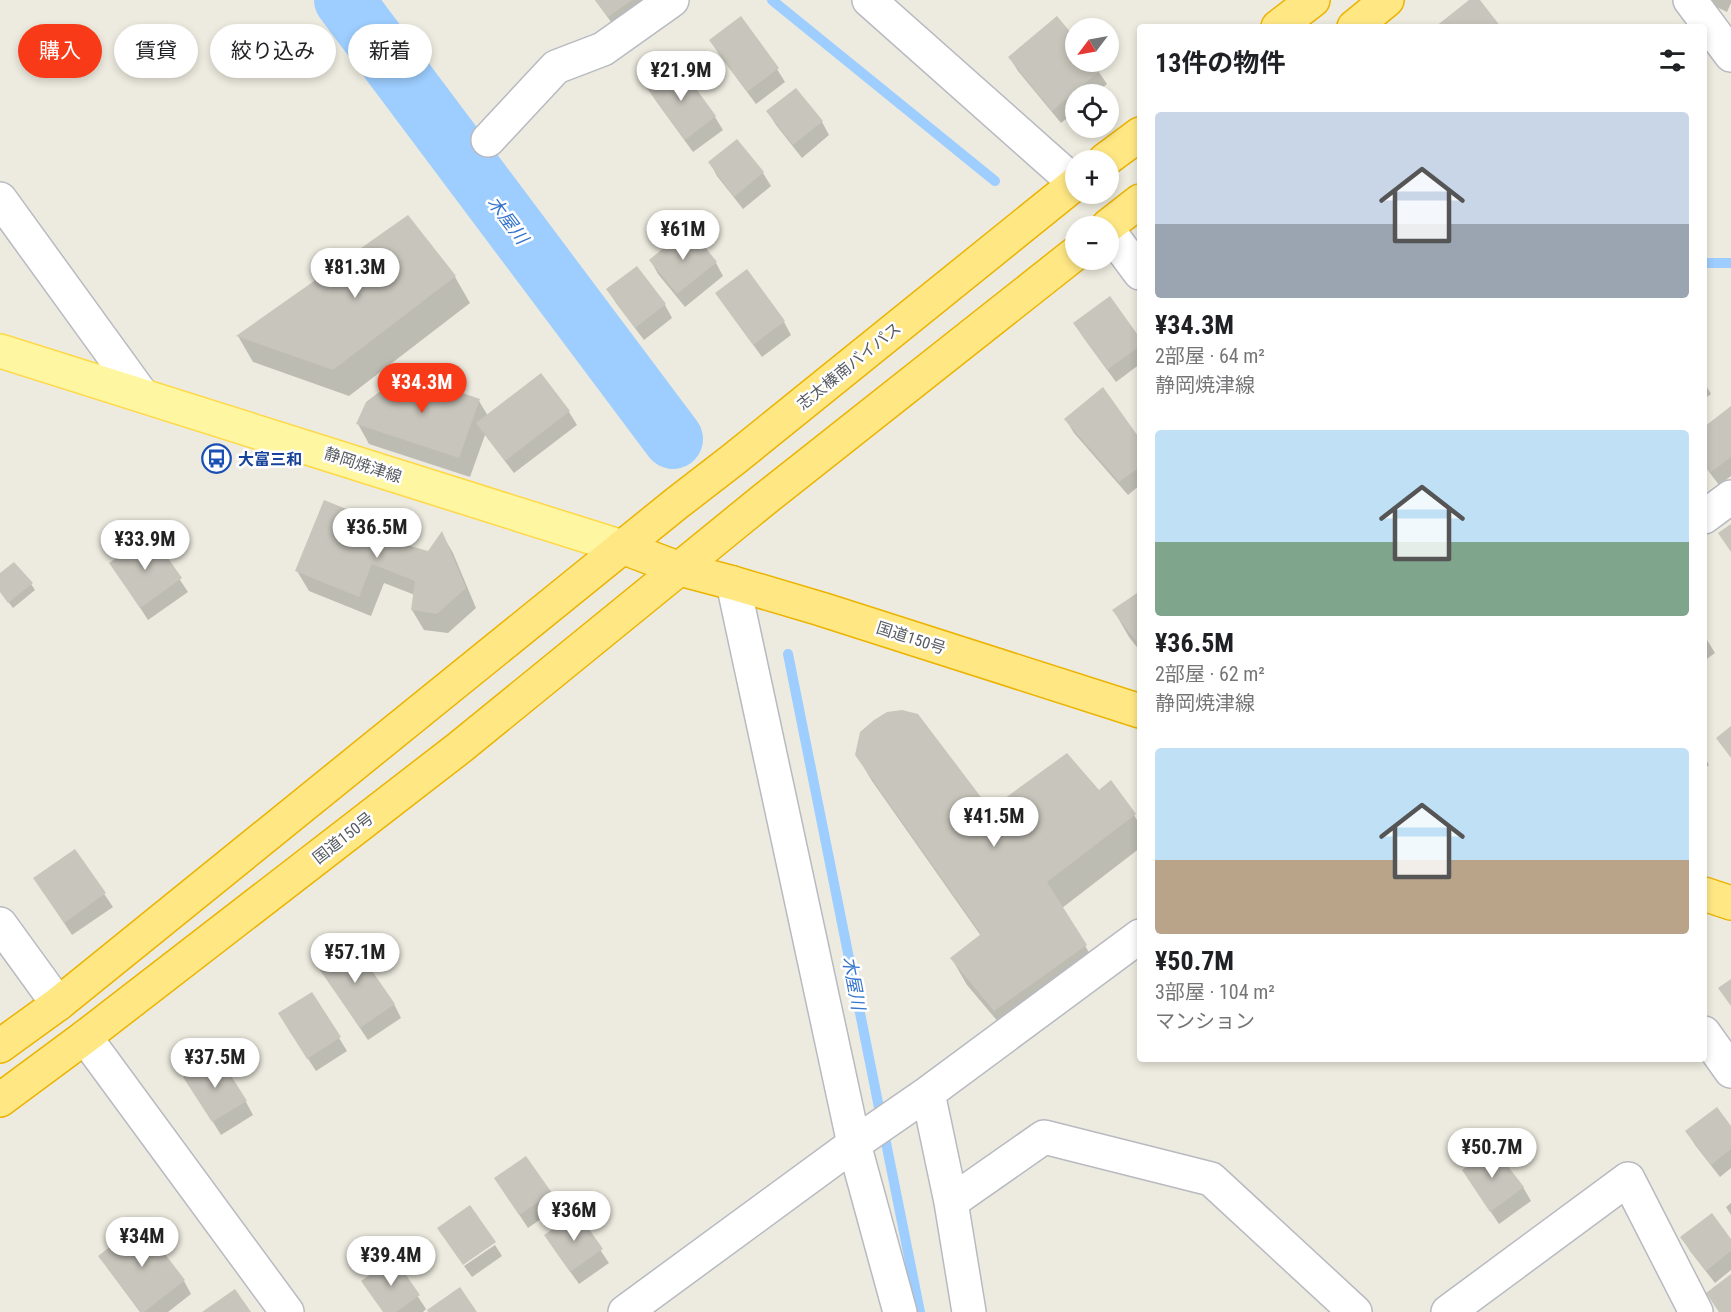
<!DOCTYPE html>
<html lang="ja">
<head>
<meta charset="utf-8">
<style>
  body { margin:0; font-family:"Roboto Condensed","Noto Sans JP",sans-serif; background:#f2f2f2; color:#202124; height:100vh; display:flex; flex-direction:column; font-size:22px; white-space:nowrap }
  * { box-sizing:border-box; margin:0 }
  p { font-size:20px; color:#757577 }
  .icon { flex:none; width:33px; height:33px; fill:none; stroke:currentColor; stroke-width:2; stroke-linecap:round; stroke-linejoin:round }
  .map { position:relative; flex:1; overflow:hidden }
  .side { position:absolute; left:1137px; top:24px; width:570px; height:1038px; display:flex; flex-direction:column; background:#fff; border-radius:6px; box-shadow:0 3px 9px #0003 }
  .side>* { flex:none }
  .guide { position:absolute; left:18px; top:24px; width:570px; height:54px; display:flex; gap:12px }
  .needle { width:39px; rotate:238deg }
  .controls { position:absolute; left:1065px; top:18px; display:grid; gap:12px }
  .controls a { display:grid; place-items:center; width:54px; height:54px; border-radius:50%; background:#fff; box-shadow:0 3px 9px #0003; font-size:30px }
  .price { position:absolute; translate:-50% -51px; padding:0 14px; border-radius:21px; background:#fff; color:#222; font-size:20px; line-height:39px; filter:drop-shadow(0 2px 3px #0008) }
  .price::after { content:''; position:absolute; left:50%; top:36px; width:18px; height:14px; margin-left:-9px; background:inherit; clip-path:polygon(0 0,100% 0,50% 100%) }
  .price.active { background:#f93a19; color:#fff }
  ul { padding:0; list-style:none }
  li { display:grid; align-content:center; gap:12px; height:318px; padding:0 18px }
  li span { display:grid; place-items:center; height:186px; border-radius:6px; color:#555 }
  li>.icon { margin-inline-start:auto }
  span .icon { width:108px; height:108px; fill:#fffc; stroke-width:1 }
  li b { font-size:26px }
  h2 { display:flex; justify-content:space-between; align-items:center; height:72px; padding:0 18px; font-size:26px }
  .tag { padding:0 21px; border-radius:27px; background:#fff; box-shadow:0 3px 9px #0003; font-size:21px; line-height:54px }
  .tag.active { background:#f93a19; color:#fff }
  .map>svg:first-child { display:block }
  .shadow { fill:#0003 }
  .lines { fill:none; stroke-linecap:round; stroke-linejoin:round }
  .stream { stroke:#9dceff; stroke-width:10 }
  .river { stroke:#9dceff; stroke-width:60 }
  .building { fill:#c8c5bc }
  .minor-casing { stroke:#b7bac0; stroke-width:36 }
  .major-casing { stroke:#ffd847; stroke-width:36 }
  .highway-casing { stroke:#ecb300; stroke-width:36 }
  .minor { stroke:#fff; stroke-width:33 }
  .major { stroke:#fff6a2; stroke-width:33 }
  .highway { stroke:#ffe884; stroke-width:33 }
  .labels { text-anchor:middle; dominant-baseline:central; stroke-width:5; stroke-linejoin:round; paint-order:stroke }
  .street-label { font-size:16px; fill:#585c62; stroke:#fff }
  .transit-label { font-size:16px; font-weight:bold; fill:#164399; stroke:#fff; text-anchor:start }
  .water-label { font-size:18px; font-style:italic; fill:#3575cd; stroke:#fff }
</style>
</head>
<body>
<div class="map">
<svg width="1731" height="1312" viewBox="0 0 1731 1312">
  <rect width="100%" height="100%" fill="#edebdf"/>
  <path class="shadow" d="M595 0H642L646 8 617 30Z
    M1702 0H1731V3L1727 12Z
    M711 40 777 69 785 82 756 104 718 53Z
    M1010 58 1092 62 1107 84 1095 94H1076V111L1061 123 1018 71Z
    M678 66 715 117 723 130 693 152 656 101 648 88Z
    M796 90 822 122 829 135 802 158 776 125 768 112Z
    M737 141 763 173 771 186 743 209 717 176 710 163Z
    M408 217 455 277 470 303 349 396 253 362 238 336Z
    M651 261 716 263 723 276 685 307 658 274Z
    M637 268 665 305 672 318 644 340 616 303 608 290Z
    M717 293 784 322 791 335 762 357 725 306Z
    M1075 324 1140 340V364L1116 382 1083 337Z
    M541 375 569 412 577 425 514 473 485 435 470 477 369 444 358 424 479 401 488 416Z
    M1704 382 1711 394 1704 399Z
    M1731 408V476L1719 485 1704 465V429Z
    M1066 420 1140 441V485L1128 495 1074 433Z
    M385 526 395 543 429 553 442 534 453 553 476 608 448 633 424 630 412 610 415 595 384 583 371 616 309 591 297 571Z
    M151 536 188 592 148 620 111 563Z
    M0 574 31 584 35 590 13 608 0 591Z
    M1140 592V651L1129 637 1114 611Z
    M1704 635 1715 653 1704 661Z
    M856 754 990 811 1098 792 1134 815 1140 825V848L1062 908 1101 972 1010 1036 967 985 952 959 981 936 872 781Z
    M1704 756 1709 765 1704 769Z
    M75 851 113 907 72 935 35 879Z
    M317 964 394 1004 401 1018 368 1040Z
    M312 994 347 1051 316 1071 287 1027Z
    M193 1090 246 1102 253 1115 221 1135Z
    M1731 1129V1168L1720 1177 1695 1145 1687 1132Z
    M496 1179 551 1194 558 1207 528 1228Z
    M1472 1184 1523 1187 1531 1201 1499 1224Z
    M1731 1203V1215L1726 1207Z
    M576 1214 609 1263 579 1284 554 1249Z
    M140 1225 184 1281 191 1294 168 1312H140L108 1269 100 1256Z
    M1682 1238 1731 1241V1270L1715 1283 1690 1251Z
    M495 1245 502 1256 472 1277 464 1266Z
    M394 1260 426 1309 423 1312H383Z"/>
  <g class="lines">
    <path class="stream" d="M772 0 995 181
      M1704 263H1731
      M788 654 920 1312"/>
    <path class="river" d="M344 0 673 439"/>
  </g>
  <path class="building" d="M595 0H632L608 17Z
    M1469 0H1480L1501 27H1435Z
    M741 16 779 68 747 92 709 40Z
    M1057 16 1076 39V62H1094L1101 70 1052 111 1008 57Z
    M678 64 716 116 685 140 646 87Z
    M796 88 823 121 793 145 766 111Z
    M737 139 764 172 734 197 708 162Z
    M408 215 456 276 333 370 236 336Z
    M689 227 717 262 677 294 649 260Z
    M637 266 666 304 635 328 606 289Z
    M747 269 785 321 753 345 715 293Z
    M1110 296 1140 338V346L1107 370 1073 323Z
    M404 373 480 399 459 458 356 424 366 402Z
    M541 373 570 411 505 461 476 423Z
    M1103 387 1140 439V467L1119 482 1064 419Z
    M1731 406V457L1710 473 1704 464V427Z
    M324 500 386 525V539L428 551 442 531 466 588 437 614 411 610 415 581 372 564 359 597 295 571Z
    M1731 524V552L1718 533Z
    M151 534 182 578 140 608 109 563Z
    M14 562 33 583 8 603 0 592V573Z
    M1140 591V646L1112 610Z
    M902 710 918 714 990 809 1067 753 1099 790 1111 780 1136 814 1047 882 1087 945 994 1011 950 958 981 934 855 755 860 732 874 720 887 712Z
    M1731 726V758L1716 738Z
    M75 849 106 893 64 923 33 878Z
    M350 939 395 1004 360 1028 315 963Z
    M1731 979V1006L1718 988Z
    M312 992 341 1037 307 1059 278 1013Z
    M218 1055 247 1101 212 1122 183 1077Z
    M1717 1107 1731 1126V1149L1711 1165 1685 1131Z
    M1493 1147 1524 1187 1490 1212 1462 1170Z
    M526 1156 552 1193 519 1215 494 1178Z
    M470 1205 496 1242 463 1265 437 1228Z
    M577 1212 603 1249 570 1272 544 1235Z
    M1712 1213 1731 1239V1251L1706 1271 1680 1237Z
    M141 1223 185 1280 144 1312H141L98 1256Z
    M394 1258 420 1295 396 1312H383L361 1281Z
    M1731 1274V1312H1719L1706 1293Z
    M460 1287 477 1312H428L427 1310Z
    M235 1289 251 1312H202Z"/>
  <g class="lines">
    <defs>
      <path id="minor" d="M869 0 1075 183
        M1690 0 1731 55
        M488 140 556 67 603 49 672 0
        M0 199 142 395
        M1108 230 1140 273
        M1704 517 1731 497
        M733 583 854 1144 900 1312
        M0 924 58 1004
        M1704 1033 1731 1071
        M85 1037 287 1312
        M928 1093 951 1202 969 1312
        M951 1202 1044 1137 1211 1179 1355 1312
        M625 1312 854 1144 928 1093 1140 936
        M1448 1312 1628 1179 1696 1312"/>
      <path id="major" d="M0 351 622 547"/>
      <path id="highway" d="M1278 27 1313 0
        M1354 27 1387 0
        M1105 160 1140 134
        M1108 226 1140 201
        M622 547 680 569 733 583 821 609 1140 711
        M1704 894 1731 903
        M0 1046 58 1004 677 503 734 459 1076 183
        M0 1100 85 1037 459 748 766 498 1076 253"/>
    </defs>
    <use href="#minor" class="minor-casing"/>
    <use href="#major" class="major-casing"/>
    <use href="#highway" class="highway-casing"/>
    <use href="#minor" class="minor"/>
    <use href="#major" class="major"/>
    <use href="#highway" class="highway"/>
  </g>
  <defs>
    <symbol id="bus-ring" viewBox="-11 -11 22 22"><circle r="9.5" fill="#fff" stroke="#1a4fb4" stroke-width="1.5"/><path d="M-5-6H5V4H4V6H2V4H-2V6H-4V4H-5ZM-3.5-4V0h7V-4ZM-3.5 1.2v1.5H-2V1.2ZM2 1.2v1.5H3.5V1.2Z" fill="#1a4fb4"/></symbol>
  </defs>
  <g fill-rule="evenodd">
    <use href="#bus-ring" x="200" y="442" width="33" height="33"/>
  </g>
  <g class="labels">
    <g class="street-label">
      <text transform="translate(849 366) rotate(-39)">志太榛南バイパス</text>
      <text transform="translate(363 465) rotate(18)">静岡焼津線</text>
      <text transform="translate(911 638) rotate(18)">国道150号</text>
      <text transform="translate(343 838) rotate(-38)">国道150号</text>
    </g>
    <g class="transit-label">
      <text x="238" y="459">大富三和</text>
    </g>
    <g class="water-label">
      <text transform="translate(508 220) rotate(53)">木屋川</text>
      <text transform="translate(854 983) rotate(79)">木屋川</text>
    </g>
  </g>
</svg>
<div class="controls">
<a><svg class="needle" viewBox="-14 -14 28 28"><path d="M0-13l5 13h-10z" fill="#e53935"/><path d="M0 13l5-13h-10z" fill="#757577"/></svg></a>
<a><svg class="icon" aria-label="locate" viewBox="0 0 24 24"><circle cx="12" cy="12" r="6"/><path d="M12 2v4M12 18v4M2 12h4M18 12h4"/></svg></a>
<a>+</a>
<a>−</a>
</div>
<b class="price" style="left:681px;top:102px">¥21.9M</b>
<b class="price" style="left:683px;top:261px">¥61M</b>
<b class="price" style="left:355px;top:299px">¥81.3M</b>
<b class="price active" style="left:422px;top:414px">¥34.3M</b>
<b class="price" style="left:377px;top:559px">¥36.5M</b>
<b class="price" style="left:145px;top:571px">¥33.9M</b>
<b class="price" style="left:994px;top:848px">¥41.5M</b>
<b class="price" style="left:355px;top:984px">¥57.1M</b>
<b class="price" style="left:215px;top:1089px">¥37.5M</b>
<b class="price" style="left:1492px;top:1179px">¥50.7M</b>
<b class="price" style="left:574px;top:1242px">¥36M</b>
<b class="price" style="left:142px;top:1268px">¥34M</b>
<b class="price" style="left:391px;top:1287px">¥39.4M</b>
<div class="guide">
<a class="tag active">購入</a>
<a class="tag">賃貸</a>
<a class="tag">絞り込み</a>
<a class="tag">新着</a>
</div>
<section class="side">
<h2>13件の物件<svg class="icon" aria-label="filters" viewBox="0 0 24 24"><path d="M4 7h16M4 17h16"/><circle cx="9" cy="7" r="2"/><circle cx="15" cy="17" r="2"/></svg></h2>
<ul>
<li><span style="background:linear-gradient(#c9d6e8 60%,#9aa5b1 0)"><svg class="icon" aria-label="home" viewBox="0 0 24 24"><path d="M3 11l9-7 9 7M6 9v11h12V9"/></svg></span><div><b>¥34.3M</b><p>2部屋 · 64 m²</p><p>静岡焼津線</p></div></li>
<li><span style="background:linear-gradient(#bfe0f5 60%,#7fa58c 0)"><svg class="icon" aria-label="home" viewBox="0 0 24 24"><path d="M3 11l9-7 9 7M6 9v11h12V9"/></svg></span><div><b>¥36.5M</b><p>2部屋 · 62 m²</p><p>静岡焼津線</p></div></li>
<li><span style="background:linear-gradient(#bfe0f5 60%,#b9a48a 0)"><svg class="icon" aria-label="home" viewBox="0 0 24 24"><path d="M3 11l9-7 9 7M6 9v11h12V9"/></svg></span><div><b>¥50.7M</b><p>3部屋 · 104 m²</p><p>マンション</p></div></li>
</ul>
</section>
</div>
</body>
</html>
